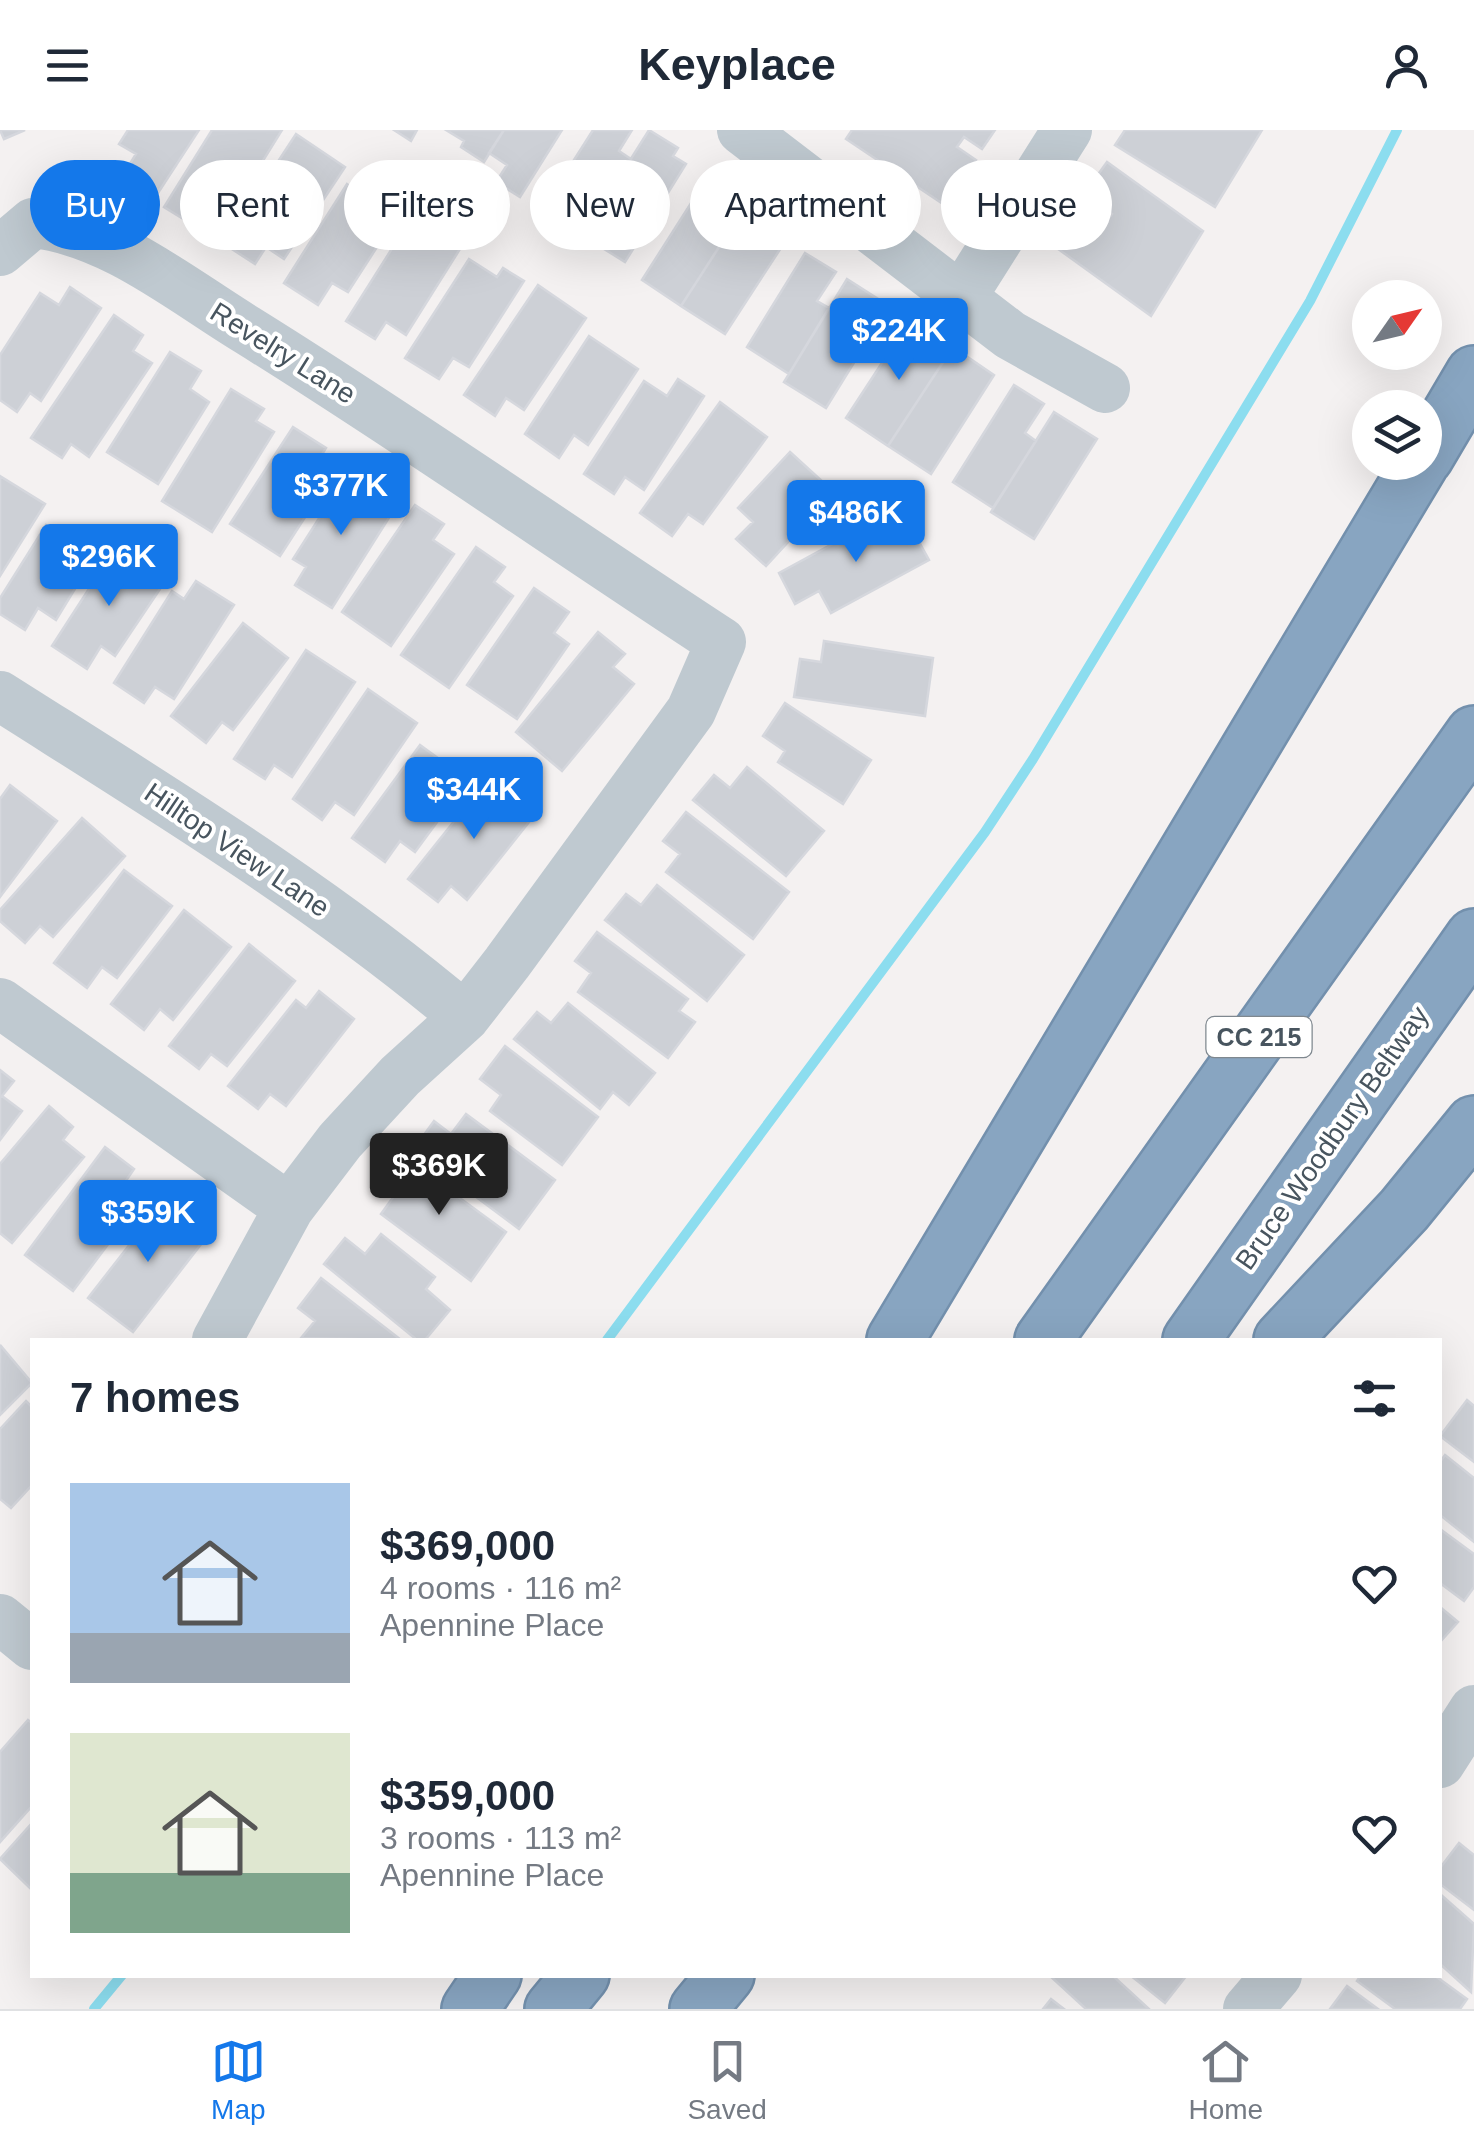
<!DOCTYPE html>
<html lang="en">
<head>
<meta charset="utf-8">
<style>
  body { margin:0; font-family:Arial,sans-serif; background:#f2f2f3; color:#1f2937; height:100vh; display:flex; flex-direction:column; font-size:38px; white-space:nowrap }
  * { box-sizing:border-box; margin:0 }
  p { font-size:32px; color:#747a83 }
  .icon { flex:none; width:55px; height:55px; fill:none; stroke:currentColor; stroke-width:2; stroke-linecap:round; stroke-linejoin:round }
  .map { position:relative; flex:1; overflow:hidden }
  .sheet { position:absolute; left:30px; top:1208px; width:1412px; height:640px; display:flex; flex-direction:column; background:#fff; border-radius:0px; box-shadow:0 10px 40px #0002 }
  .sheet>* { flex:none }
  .top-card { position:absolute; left:30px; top:30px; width:1415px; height:90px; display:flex; gap:20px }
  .needle { width:65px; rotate:56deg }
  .controls { position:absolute; left:1352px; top:150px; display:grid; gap:20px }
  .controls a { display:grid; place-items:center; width:90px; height:90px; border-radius:50%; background:#fff; box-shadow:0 10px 40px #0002; font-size:50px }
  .price { position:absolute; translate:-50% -85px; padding:0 22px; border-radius:10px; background:#1478ea; color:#fff; font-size:32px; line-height:65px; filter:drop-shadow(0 2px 5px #0008) }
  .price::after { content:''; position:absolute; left:50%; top:60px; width:30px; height:22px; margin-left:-15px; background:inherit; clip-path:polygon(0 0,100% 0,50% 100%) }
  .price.on { background:#222; color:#fff }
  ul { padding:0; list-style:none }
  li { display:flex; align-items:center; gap:30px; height:250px; padding:0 40px }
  li span { display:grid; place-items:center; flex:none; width:280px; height:200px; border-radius:0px; color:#555 }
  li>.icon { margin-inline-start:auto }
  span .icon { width:120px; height:120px; fill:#fffc; stroke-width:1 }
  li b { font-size:42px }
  h2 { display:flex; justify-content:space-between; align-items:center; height:120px; padding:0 40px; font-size:42px }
  .chip { padding:0 35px; border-radius:45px; background:#fff; box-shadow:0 10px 40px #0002; font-size:35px; line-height:90px }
  .chip.on { background:#1478ea; color:#fff }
  header { display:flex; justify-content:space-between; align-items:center; height:130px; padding:0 40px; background:#fff; font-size:45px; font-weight:700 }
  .tab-bar { display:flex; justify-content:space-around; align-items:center; height:140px; border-top:2px solid #e0e1e3; background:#fff; font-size:28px; color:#747a83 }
  .tab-bar a { display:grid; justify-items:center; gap:5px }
  .tab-bar .on { color:#1478ea }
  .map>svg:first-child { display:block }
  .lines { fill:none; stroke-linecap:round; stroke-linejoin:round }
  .stream { stroke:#8cddef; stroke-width:10 }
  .building { fill:#cdd0d6; stroke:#d5d7dd; stroke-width:2.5 }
  .highway-casing { stroke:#7390ad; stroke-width:60 }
  .minor { stroke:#bfc9d0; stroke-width:50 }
  .highway { stroke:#88a5c1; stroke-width:55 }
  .labels { text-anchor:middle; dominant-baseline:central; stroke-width:8; stroke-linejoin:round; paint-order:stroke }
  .shield { fill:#fff; stroke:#7f888f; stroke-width:2.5 }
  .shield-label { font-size:25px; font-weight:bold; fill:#48555f }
  .street-label { font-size:28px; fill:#48555f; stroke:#fff }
</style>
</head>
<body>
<header><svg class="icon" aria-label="menu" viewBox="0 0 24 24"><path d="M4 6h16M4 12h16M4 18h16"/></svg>Keyplace<svg class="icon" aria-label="person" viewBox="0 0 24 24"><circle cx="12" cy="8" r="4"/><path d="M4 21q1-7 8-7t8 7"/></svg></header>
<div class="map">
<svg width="1474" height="1879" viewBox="0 0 1474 1879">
  <rect width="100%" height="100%" fill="#f4f1f1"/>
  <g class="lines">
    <path class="stream" d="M607 1210 985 702 1033 629 1310 171 1397 0
      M94 1879 122 1845"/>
  </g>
  <path class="building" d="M0 0H25L4 9Z
    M128 0H199L156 66 123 45 136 24 119 14Z
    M212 0H282L225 92 209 82 198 98 164 77Z
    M394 0H417L411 11Z
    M446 0H504L484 32 461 17 464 11Z
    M504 0H562L520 67 496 52 507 35 489 23Z
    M593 0H632L619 21 631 29 592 91 572 78 568 84 548 71Z
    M649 0 678 18 673 26 686 34 625 132 601 117 613 98 595 86Z
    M852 0H995L982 19 964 7 957 17 976 30 946 76 846 9Z
    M1125 0H1262L1215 77 1115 15Z
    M296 4 345 37 284 129 266 117 255 134 224 114Z
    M1107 32 1203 101 1151 186 1054 116 1082 77 1105 93 1112 84 1084 64Z
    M707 48 737 67 724 87 734 94 681 176 642 150Z
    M347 54 397 86 348 162 332 153 318 175 284 153Z
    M746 75 790 104 725 204 681 176Z
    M429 88 465 111 406 205 386 192 375 209 346 191 405 98 417 106Z
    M805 123 836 142 817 171 829 178 789 244 747 217Z
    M469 129 497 147 503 138 524 151 469 237 453 228 439 249 405 228Z
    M847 149 889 176 826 278 784 252Z
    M538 155 586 188 524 280 506 268 495 286 464 265Z
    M70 157 101 178 41 271 30 263 17 282 0 270V225L40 163 59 175Z
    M114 185 143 205 133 221 152 233 89 327 71 314 62 328 31 308Z
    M910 190 953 217 888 316 846 288Z
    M589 206 638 239 588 315 574 305 559 328 525 304Z
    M953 217 994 245 931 344 888 316Z
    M170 222 201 241 190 259 209 272 158 354 107 322Z
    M678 249 704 266 644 360 625 347 614 364 584 344 644 251 667 266Z
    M1014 255 1044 274 1025 303 1036 311 993 378 953 352Z
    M231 259 264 279 256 291 274 302 212 402 162 371Z
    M720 272 767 307 703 394 688 384 672 406 640 383Z
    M1054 282 1097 309 1034 409 991 382Z
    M293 297 326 318 313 339 329 350 280 426 230 394Z
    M790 322 834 362 766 436 736 409 753 392 738 378Z
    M353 335 382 353 371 370 392 383 332 478 295 455 306 437 293 429Z
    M0 346 45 374 0 446Z
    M415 375 444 394 433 410 454 424 391 516 342 482Z
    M882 387 890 403 908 392 929 430 831 483 819 461 795 474 779 443Z
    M46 395 95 426 56 490 38 478 25 500 0 484V468Z
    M116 417 166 450 115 526 101 516 87 539 52 516Z
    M476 417 505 437 494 452 513 466 449 558 401 525Z
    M196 451 234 475 174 569 155 557 144 573 114 553 172 461 184 469Z
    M534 458 569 482 554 503 569 514 517 589 467 555Z
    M243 493 288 528 233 600 222 592 206 613 171 586Z
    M598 502 625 524 613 537 634 554 562 641 516 602Z
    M824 511 933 528 925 586 794 567 800 529 821 532Z
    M306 520 355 552 292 647 274 635 265 649 234 629Z
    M368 559 417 593 354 685 335 672 322 690 293 669Z
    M785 573 871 630 843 674 778 632 785 621 763 606Z
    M420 615 468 650 415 722 400 711 385 732 352 708Z
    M747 637 824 701 786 746 693 670 714 645 730 658Z
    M491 645 537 682 467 770 451 756 438 772 408 749Z
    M10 655 57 691 0 767V669Z
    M686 682 789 762 753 809 666 742 680 724 663 711Z
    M82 688 125 726 53 807 40 796 25 813 0 791V780Z
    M124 740 172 776 117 848 102 837 87 858 54 833Z
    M657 755 744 825 707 871 605 790 626 764 641 775Z
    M184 780 231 817 173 890 160 879 144 900 111 874Z
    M597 802 688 869 679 881 695 892 668 928 578 862 591 843 575 831Z
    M249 814 295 851 227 936 211 924 199 939 169 916Z
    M319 861 354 889 286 976 270 964 258 979 228 956 296 870 306 878Z
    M568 873 655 943 629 975 613 962 600 979 514 909 537 882 551 893Z
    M505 916 598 987 562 1035 490 981 501 965 480 949Z
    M0 940 14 951 2 966 22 981 0 1010Z
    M49 976 73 997 63 1010 84 1027 12 1113 0 1103V1034Z
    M466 984 555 1050 519 1099 413 1020 434 991 451 1004Z
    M105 1017 134 1039 123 1055 142 1069 73 1161 25 1125Z
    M400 1024 506 1102 471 1151 381 1084 394 1066 378 1054Z
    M169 1064 194 1083 183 1098 202 1113 133 1202 88 1168Z
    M381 1104 435 1147 426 1159 450 1180 425 1210H417L324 1134 345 1108 365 1124Z
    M321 1148 401 1210 301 1208 315 1191 298 1178Z
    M1 1216 32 1253 0 1285V1218Z
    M1467 1270 1474 1276V1332L1440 1306Z
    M26 1271 32 1277V1355L11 1378 0 1369V1299Z
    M1445 1325 1474 1348V1412L1440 1385V1332Z
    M1440 1399 1474 1424V1457L1464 1471 1440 1453Z
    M1440 1477 1458 1492 1440 1512Z
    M28 1590 32 1593V1676L0 1712V1622Z
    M32 1693V1760L0 1729Z
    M1459 1713 1474 1725V1780L1440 1754V1738Z
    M1440 1764 1474 1794 1471 1862 1440 1834Z
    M1049 1845H1112L1149 1879H1086Z
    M1130 1845H1187L1165 1873Z
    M1361 1845H1434L1467 1869 1460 1879H1395L1357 1851Z
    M1347 1856 1378 1879H1330Z
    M1051 1869 1064 1879H1043Z"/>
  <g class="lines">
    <defs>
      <path id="highway" d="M1425 327 1474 244
        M895 1210 1421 332
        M1043 1210 1474 604
        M1191 1210 1474 807
        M1282 1210 1404 1080 1474 994
        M470 1879 493 1845
        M553 1879 581 1845
        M698 1879 726 1845"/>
    </defs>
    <use href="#highway" class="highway-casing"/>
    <path class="minor" d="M742 0 1010 205 1105 258
      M0 121 33 93C112 102 180 159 247 200 408 300 563 409 721 512L691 581 507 833 465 887 400 946 340 1011 289 1078 217 1210
      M961 168 1067 0
      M0 566C159 667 321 765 465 887
      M0 873 289 1078
      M0 1489 32 1515
      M1440 1633 1474 1580
      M1248 1879 1277 1845"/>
    <use href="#highway" class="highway"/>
  </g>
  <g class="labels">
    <rect class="shield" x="1206.5" y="887" width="105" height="40" rx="8"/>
    <g class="shield-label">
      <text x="1259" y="907">CC 215</text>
    </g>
    <g class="street-label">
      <text transform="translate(283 223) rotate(32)">Revelry Lane</text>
      <text transform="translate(237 720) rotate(34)">Hilltop View Lane</text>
      <text transform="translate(1332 1008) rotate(-55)">Bruce Woodbury Beltway</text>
    </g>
  </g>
</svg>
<div class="controls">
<a><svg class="needle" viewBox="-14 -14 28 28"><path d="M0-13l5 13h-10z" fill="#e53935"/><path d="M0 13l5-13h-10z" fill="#747a83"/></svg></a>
<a><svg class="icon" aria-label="layers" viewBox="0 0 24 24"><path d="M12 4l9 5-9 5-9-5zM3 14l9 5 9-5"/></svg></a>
</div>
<b class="price" style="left:899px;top:253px">$224K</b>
<b class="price" style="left:341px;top:408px">$377K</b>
<b class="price" style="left:856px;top:435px">$486K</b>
<b class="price" style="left:109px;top:479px">$296K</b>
<b class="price" style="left:474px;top:712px">$344K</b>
<b class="price on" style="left:439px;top:1088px">$369K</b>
<b class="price" style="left:148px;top:1135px">$359K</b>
<div class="top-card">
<a class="chip on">Buy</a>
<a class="chip">Rent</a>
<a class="chip">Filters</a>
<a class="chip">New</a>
<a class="chip">Apartment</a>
<a class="chip">House</a>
</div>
<section class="sheet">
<h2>7 homes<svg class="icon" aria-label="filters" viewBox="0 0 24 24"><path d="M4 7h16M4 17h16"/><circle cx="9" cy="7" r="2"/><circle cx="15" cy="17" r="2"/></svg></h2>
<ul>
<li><span style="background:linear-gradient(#a9c7e8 75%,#9aa5b1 0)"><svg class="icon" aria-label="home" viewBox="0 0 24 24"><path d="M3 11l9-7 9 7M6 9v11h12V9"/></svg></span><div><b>$369,000</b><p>4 rooms · 116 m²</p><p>Apennine Place</p></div><svg class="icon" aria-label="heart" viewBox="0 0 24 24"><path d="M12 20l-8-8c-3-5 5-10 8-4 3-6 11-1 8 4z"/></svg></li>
<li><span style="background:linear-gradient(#dfe7d0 70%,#7fa58c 0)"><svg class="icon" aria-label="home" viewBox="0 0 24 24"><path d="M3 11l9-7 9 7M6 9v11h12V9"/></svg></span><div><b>$359,000</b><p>3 rooms · 113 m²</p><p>Apennine Place</p></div><svg class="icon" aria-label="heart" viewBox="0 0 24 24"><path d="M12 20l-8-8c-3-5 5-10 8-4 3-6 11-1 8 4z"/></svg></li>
</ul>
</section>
</div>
<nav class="tab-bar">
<a class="on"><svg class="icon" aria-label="map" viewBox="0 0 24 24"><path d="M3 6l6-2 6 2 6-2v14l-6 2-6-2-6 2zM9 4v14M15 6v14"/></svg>Map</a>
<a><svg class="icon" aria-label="saved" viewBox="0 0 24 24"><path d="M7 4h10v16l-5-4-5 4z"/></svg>Saved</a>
<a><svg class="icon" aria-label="home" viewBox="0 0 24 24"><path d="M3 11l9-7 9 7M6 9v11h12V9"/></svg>Home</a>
</nav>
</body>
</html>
